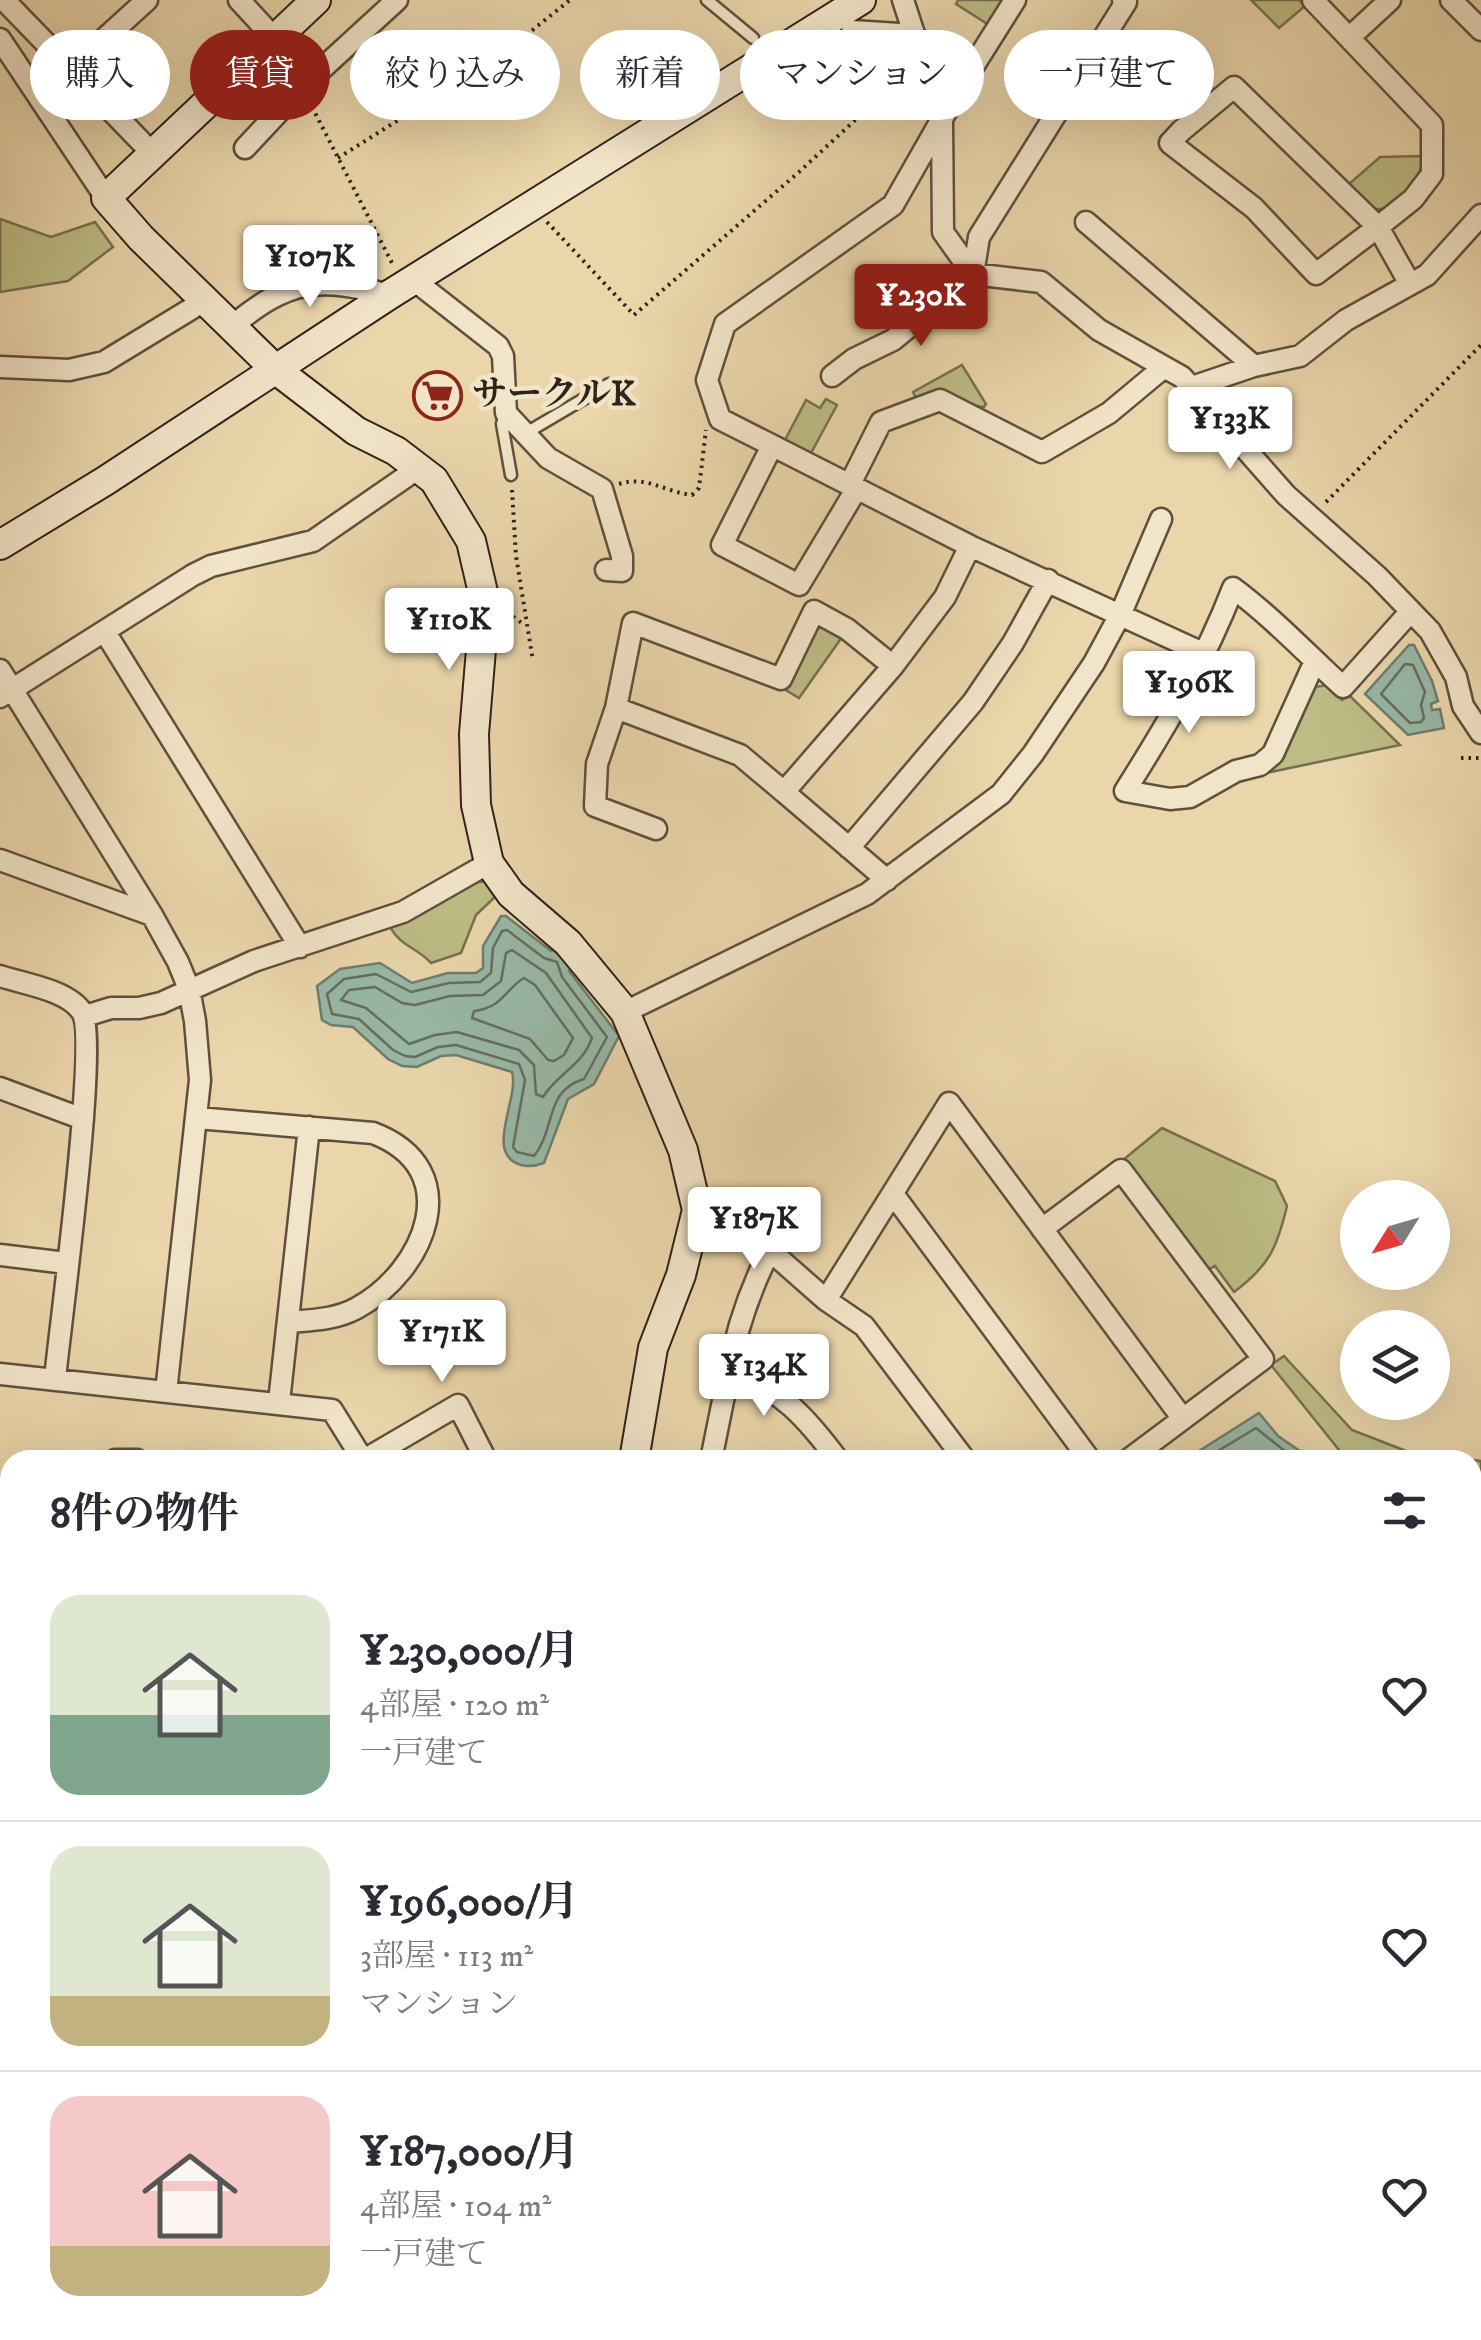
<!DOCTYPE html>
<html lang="ja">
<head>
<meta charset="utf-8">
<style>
  body { margin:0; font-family:"IM FELL DW Pica","Noto Serif JP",serif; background:#f2f2f3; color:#2b2b33; height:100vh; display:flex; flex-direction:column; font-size:38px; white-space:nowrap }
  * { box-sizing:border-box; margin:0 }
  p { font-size:32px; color:#7c7c81 }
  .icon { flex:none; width:55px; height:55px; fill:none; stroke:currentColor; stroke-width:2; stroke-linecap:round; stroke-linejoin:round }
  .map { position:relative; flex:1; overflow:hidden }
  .panel { position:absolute; left:0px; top:1450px; width:1482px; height:890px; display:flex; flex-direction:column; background:#fff; border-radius:30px 30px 0 0; box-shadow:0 10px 40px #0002 }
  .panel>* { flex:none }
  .banner { position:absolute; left:30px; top:30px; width:1422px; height:90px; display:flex; gap:20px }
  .needle { width:65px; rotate:233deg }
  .tools { position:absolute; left:1340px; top:1180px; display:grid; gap:20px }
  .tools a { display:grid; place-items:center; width:110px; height:110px; border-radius:50%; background:#fff; box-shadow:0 10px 40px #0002; font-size:50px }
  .price { position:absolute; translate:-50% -85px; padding:0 22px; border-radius:10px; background:#fff; color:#222; font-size:32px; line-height:65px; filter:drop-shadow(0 2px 5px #0008) }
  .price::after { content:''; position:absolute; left:50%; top:60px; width:30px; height:22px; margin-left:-15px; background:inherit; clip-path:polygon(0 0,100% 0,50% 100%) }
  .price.active { background:#8f2418; color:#fff }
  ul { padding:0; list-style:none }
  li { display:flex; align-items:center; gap:30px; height:250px; padding:0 50px }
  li+li { border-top:2px solid #e1e1e2 }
  li span { display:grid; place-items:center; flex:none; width:280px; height:200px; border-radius:30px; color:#555 }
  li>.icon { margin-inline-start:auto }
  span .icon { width:120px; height:120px; fill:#fffc; stroke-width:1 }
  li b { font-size:42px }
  h2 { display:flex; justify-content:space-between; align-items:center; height:120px; padding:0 50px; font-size:42px }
  .pill { padding:0 35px; border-radius:45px; background:#fff; box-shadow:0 10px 40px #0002; font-size:35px; line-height:90px }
  .pill.active { background:#8f2418; color:#fff }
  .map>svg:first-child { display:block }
  .green { fill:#bdbc85; stroke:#767050; stroke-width:2.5 }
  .water { fill:#98b9a7; stroke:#6e7d6f; stroke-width:2.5 }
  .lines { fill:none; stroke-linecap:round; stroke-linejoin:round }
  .shore { stroke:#646e60; stroke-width:2.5 }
  .building { fill:#e3a28f; stroke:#30231a; stroke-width:2.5 }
  .lane-casing { stroke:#5f503e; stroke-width:15 }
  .street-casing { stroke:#5f503e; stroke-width:25 }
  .secondary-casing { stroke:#30231a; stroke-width:32 }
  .path { stroke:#30231a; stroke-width:4; stroke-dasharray:2.5 5; stroke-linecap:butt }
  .lane { stroke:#f2e4c8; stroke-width:10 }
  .street { stroke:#f2e4c8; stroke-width:20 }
  .secondary { stroke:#f2e4c8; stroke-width:28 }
  .labels { text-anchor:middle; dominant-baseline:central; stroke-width:9; stroke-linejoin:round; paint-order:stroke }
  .poi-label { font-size:35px; font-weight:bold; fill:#30231a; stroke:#f2e4c8; text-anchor:start }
</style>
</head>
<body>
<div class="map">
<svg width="1481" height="2340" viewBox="0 0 1481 2340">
  <rect width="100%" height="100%" fill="#ebd6ab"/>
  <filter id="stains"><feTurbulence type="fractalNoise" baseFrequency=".002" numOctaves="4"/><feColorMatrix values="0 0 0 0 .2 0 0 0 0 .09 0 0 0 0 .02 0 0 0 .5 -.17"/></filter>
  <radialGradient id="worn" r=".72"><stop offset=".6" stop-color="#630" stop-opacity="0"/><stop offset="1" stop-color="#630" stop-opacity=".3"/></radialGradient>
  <path class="green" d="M958 0H1004L989 25 956 4Z
    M1251 0H1299L1305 6 1279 28Z
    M1422 156C1423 181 1403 194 1385 209H1372L1349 184 1380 157Z
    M0 219 51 237 95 222 113 247 68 281 0 292Z
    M962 365 986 404 984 407 916 398 913 392Z
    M826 399 837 405 811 453 785 440 806 400 820 408Z
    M824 626 842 637 799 698 784 689 814 629Z
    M1326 685 1342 700 1348 694 1400 745 1261 774 1311 688Z
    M487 881 497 895 476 915 461 953 431 963C417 947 401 947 390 927L477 882Z
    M1162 1128 1275 1181 1287 1206C1277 1248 1269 1266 1234 1292L1215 1266 1208 1270 1123 1160Z
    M1284 1356 1352 1430 1406 1451 1481 1461V1549L1473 1556 1472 1460H1347L1271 1365Z
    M0 2174 10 2177V2327L5 2340H0Z"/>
  <path class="water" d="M1409 645H1414L1432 681 1438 701 1431 704 1432 710 1440 709 1444 728 1408 735 1365 694Z
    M501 916H506L551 951 557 946 573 965 569 971 619 1036 594 1084 568 1099 544 1163C536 1166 529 1167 521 1165 483 1154 520 1098 512 1072L456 1055 441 1056 417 1067 402 1066 388 1059 353 1027 331 1025 322 1020 317 986 340 969 380 963 412 983 448 973H476L483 968V946Z
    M1259 1413 1278 1436 1313 1460H1185Z"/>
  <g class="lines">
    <path class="shore" d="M1405 664 1413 665 1425 692 1421 705 1424 718 1421 722 1410 723 1381 694Z
      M507 930 544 958 557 962 562 977 607 1037 584 1079C544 1091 556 1129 534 1156L517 1152 513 1147 525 1080 519 1064 456 1045 438 1047 415 1057 405 1056 393 1050 359 1019 332 1014 327 994 344 979 376 974 411 992 449 983 480 982 491 973 493 948 502 931Z
      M512 950 546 973 592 1038C582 1066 558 1073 543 1097L536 1094 534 1065 519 1050 457 1032 435 1035 409 1044 366 1008 341 1000 349 990 375 987 402 1003 415 1005 450 996 483 995 501 981 506 953Z
      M524 978 535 985 573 1038 564 1055 554 1061 548 1060 530 1039 472 1018 474 1011C504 1007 505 989 524 978Z
      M1203 1460 1256 1428 1296 1460"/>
  </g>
  <path class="building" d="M1472 1835 1481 1847V1861L1472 1867Z
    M1472 2324 1480 2326 1477 2340H1440L1443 2330H1472Z
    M1400 2330H1435L1433 2339Z"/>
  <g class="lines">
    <defs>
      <path id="lane" d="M707 0 753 38
        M505 414 502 424 511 475
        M526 433 609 384"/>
      <path id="street" d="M4 0 153 154
        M239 0 274 38
        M903 0 942 120 943 232 973 274
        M1015 0 959 89 893 205 725 324 707 380 720 419 970 546 1205 654
        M1313 0 1432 125V174L1413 199 1378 227 1234 87 1181 131 1170 143 1254 208 1316 274 1378 227 1410 284
        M1451 0 1481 30
        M852 31 915 35
        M1350 37 1390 0
        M0 39 106 198
        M256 56 295 98
        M71 69 147 0
        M245 148 302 87 397 0
        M1086 222 1254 366
        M973 274 979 237 1126 2 1123 0
        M415 281 498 346 503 356 506 413 548 458 602 489 622 556V571L606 570
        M231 327C289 279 317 276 389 295
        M0 367 69 370 104 362 204 301
        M832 376 854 359 893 340 973 274 1041 282 1099 330 1182 377 1286 495 1377 576 1430 631 1456 677 1463 706 1481 733
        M1192 387 1254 366 1300 356 1346 320 1427 275 1481 215
        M772 446 722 545 799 585 857 488
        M850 484 881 422 940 400 1042 452 1109 413 1163 368
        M105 632 300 947
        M1315 661 1273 754 1260 765 1236 771 1190 797 1170 799 1125 791C1166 726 1205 661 1233 588 1272 617 1307 654 1343 687L1411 611
        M0 670 152 915 178 962 189 989 195 1021 200 1080 166 1392
        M0 697 193 575 211 566 313 541 420 467
        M616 708 633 623 781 679 814 611 847 629 893 666
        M656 829 595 806 597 764 616 708 740 755 784 792
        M849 848 973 702 1013 643 1048 580
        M0 860 152 915
        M887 880 784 792 893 666 945 597 970 546
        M0 976C24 984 68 990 82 1012 99 1040 60 1326 55 1379
        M625 1012 867 894 1001 794 1033 754 1094 663 1121 613 1161 519
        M85 1016 111 1008H139L161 1003 254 961 403 912 489 863
        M0 1088 83 1119
        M197 1118 373 1133C468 1169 425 1271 357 1308 335 1320 312 1320 288 1322
        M893 1194 1090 1460
        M697 1210 726 1212 826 1300
        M1042 1229 1121 1170 1263 1359 1128 1460
        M0 1255 66 1263
        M0 1374 332 1410 363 1460
        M728 1376C735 1334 750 1290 769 1252
        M279 1402 309 1127
        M115 1460H137
        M364 1460 458 1405 486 1460
        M711 1460 728 1376C776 1380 811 1424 838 1460
        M965 1460 864 1326 826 1300 949 1103 1183 1419
        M0 1500 10 1502
        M1472 1614 1481 1626
        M1472 1791 1481 1803
        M0 1859 10 1824
        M0 1878 10 1881
        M1472 1941 1481 1935
        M1472 1965 1481 1976
        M0 2044 10 2047
        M0 2167 10 2170
        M1472 2295 1481 2298
        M284 2336 298 2340
        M16 2340 19 2330
        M126 2340 129 2330
        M563 2340 565 2330
        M759 2340 762 2330
        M904 2340 907 2330"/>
      <path id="secondary" d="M316 0 106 198 141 238 275 369 356 431 396 451 434 480 471 541 485 601 474 734 476 805 489 863 511 894 568 943 625 1012 683 1150 697 1210 681 1275 653 1348 634 1460
        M0 545 105 481 389 295 861 0
        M0 1960 10 1963
        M1304 2330 1338 2340
        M205 2340 207 2330
        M630 2340 633 2330"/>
    </defs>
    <use href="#lane" class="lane-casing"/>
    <use href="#street" class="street-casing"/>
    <use href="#secondary" class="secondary-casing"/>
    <path class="path" d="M312 107 392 263
      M338 158 500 56 570 0
      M547 222 634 315 799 172 905 74
      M619 484C647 475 664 492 692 495L699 488 706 430
      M512 490 516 556 533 661
      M1326 502 1481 345
      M507 612 523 624
      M1461 758H1481
      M1387 2337 1389 2330"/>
    <use href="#lane" class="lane"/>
    <use href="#street" class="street"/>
    <use href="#secondary" class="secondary"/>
  </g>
  <defs>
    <symbol id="supermarket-ring" viewBox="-11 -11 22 22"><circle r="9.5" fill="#f2e4c8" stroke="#8f2418" stroke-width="1.5"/><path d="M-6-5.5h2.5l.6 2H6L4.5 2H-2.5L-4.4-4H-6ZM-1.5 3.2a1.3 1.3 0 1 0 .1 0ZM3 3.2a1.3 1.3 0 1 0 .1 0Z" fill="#8f2418"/></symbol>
  </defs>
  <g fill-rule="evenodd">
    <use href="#supermarket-ring" x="410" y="368" width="55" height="55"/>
  </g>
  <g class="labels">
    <g class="poi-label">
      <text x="472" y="395">サークルK</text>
    </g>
  </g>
  <rect width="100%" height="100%" filter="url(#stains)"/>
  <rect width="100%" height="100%" fill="url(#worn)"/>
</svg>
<div class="tools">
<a><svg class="needle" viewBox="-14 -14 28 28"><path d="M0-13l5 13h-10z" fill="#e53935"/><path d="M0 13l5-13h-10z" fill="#7c7c81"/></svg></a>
<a><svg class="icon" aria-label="layers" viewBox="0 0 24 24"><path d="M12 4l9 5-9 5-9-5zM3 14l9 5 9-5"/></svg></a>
</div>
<b class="price" style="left:310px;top:310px">¥107K</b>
<b class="price active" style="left:921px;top:349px">¥230K</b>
<b class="price" style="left:1230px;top:472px">¥133K</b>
<b class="price" style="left:449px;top:673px">¥110K</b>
<b class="price" style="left:1189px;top:736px">¥196K</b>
<b class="price" style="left:754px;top:1272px">¥187K</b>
<b class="price" style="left:442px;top:1385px">¥171K</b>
<b class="price" style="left:764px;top:1419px">¥134K</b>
<div class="banner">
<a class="pill">購入</a>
<a class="pill active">賃貸</a>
<a class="pill">絞り込み</a>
<a class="pill">新着</a>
<a class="pill">マンション</a>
<a class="pill">一戸建て</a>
</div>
<section class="panel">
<h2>8件の物件<svg class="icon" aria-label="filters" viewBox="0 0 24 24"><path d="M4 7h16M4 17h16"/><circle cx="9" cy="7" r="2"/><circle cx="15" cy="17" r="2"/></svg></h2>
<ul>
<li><span style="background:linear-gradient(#dfe7d0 60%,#7fa58c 0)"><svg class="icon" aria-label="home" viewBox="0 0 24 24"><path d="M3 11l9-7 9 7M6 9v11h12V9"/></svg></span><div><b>¥230,000/月</b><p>4部屋 · 120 m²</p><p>一戸建て</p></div><svg class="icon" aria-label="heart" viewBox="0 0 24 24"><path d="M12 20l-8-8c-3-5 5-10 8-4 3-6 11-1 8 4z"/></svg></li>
<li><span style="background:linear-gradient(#dfe7d0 75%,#c2b280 0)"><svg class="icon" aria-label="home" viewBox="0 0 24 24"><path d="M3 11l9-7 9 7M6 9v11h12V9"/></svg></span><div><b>¥196,000/月</b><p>3部屋 · 113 m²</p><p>マンション</p></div><svg class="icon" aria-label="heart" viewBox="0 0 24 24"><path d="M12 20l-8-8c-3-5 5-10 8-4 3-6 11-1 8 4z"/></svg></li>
<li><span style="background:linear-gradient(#f6c9c9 75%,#c2b280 0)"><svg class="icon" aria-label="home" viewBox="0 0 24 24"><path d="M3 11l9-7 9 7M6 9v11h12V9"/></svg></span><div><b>¥187,000/月</b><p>4部屋 · 104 m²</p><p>一戸建て</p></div><svg class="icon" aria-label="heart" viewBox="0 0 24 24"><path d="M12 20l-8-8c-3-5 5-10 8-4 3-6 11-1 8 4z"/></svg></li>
</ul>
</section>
</div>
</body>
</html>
